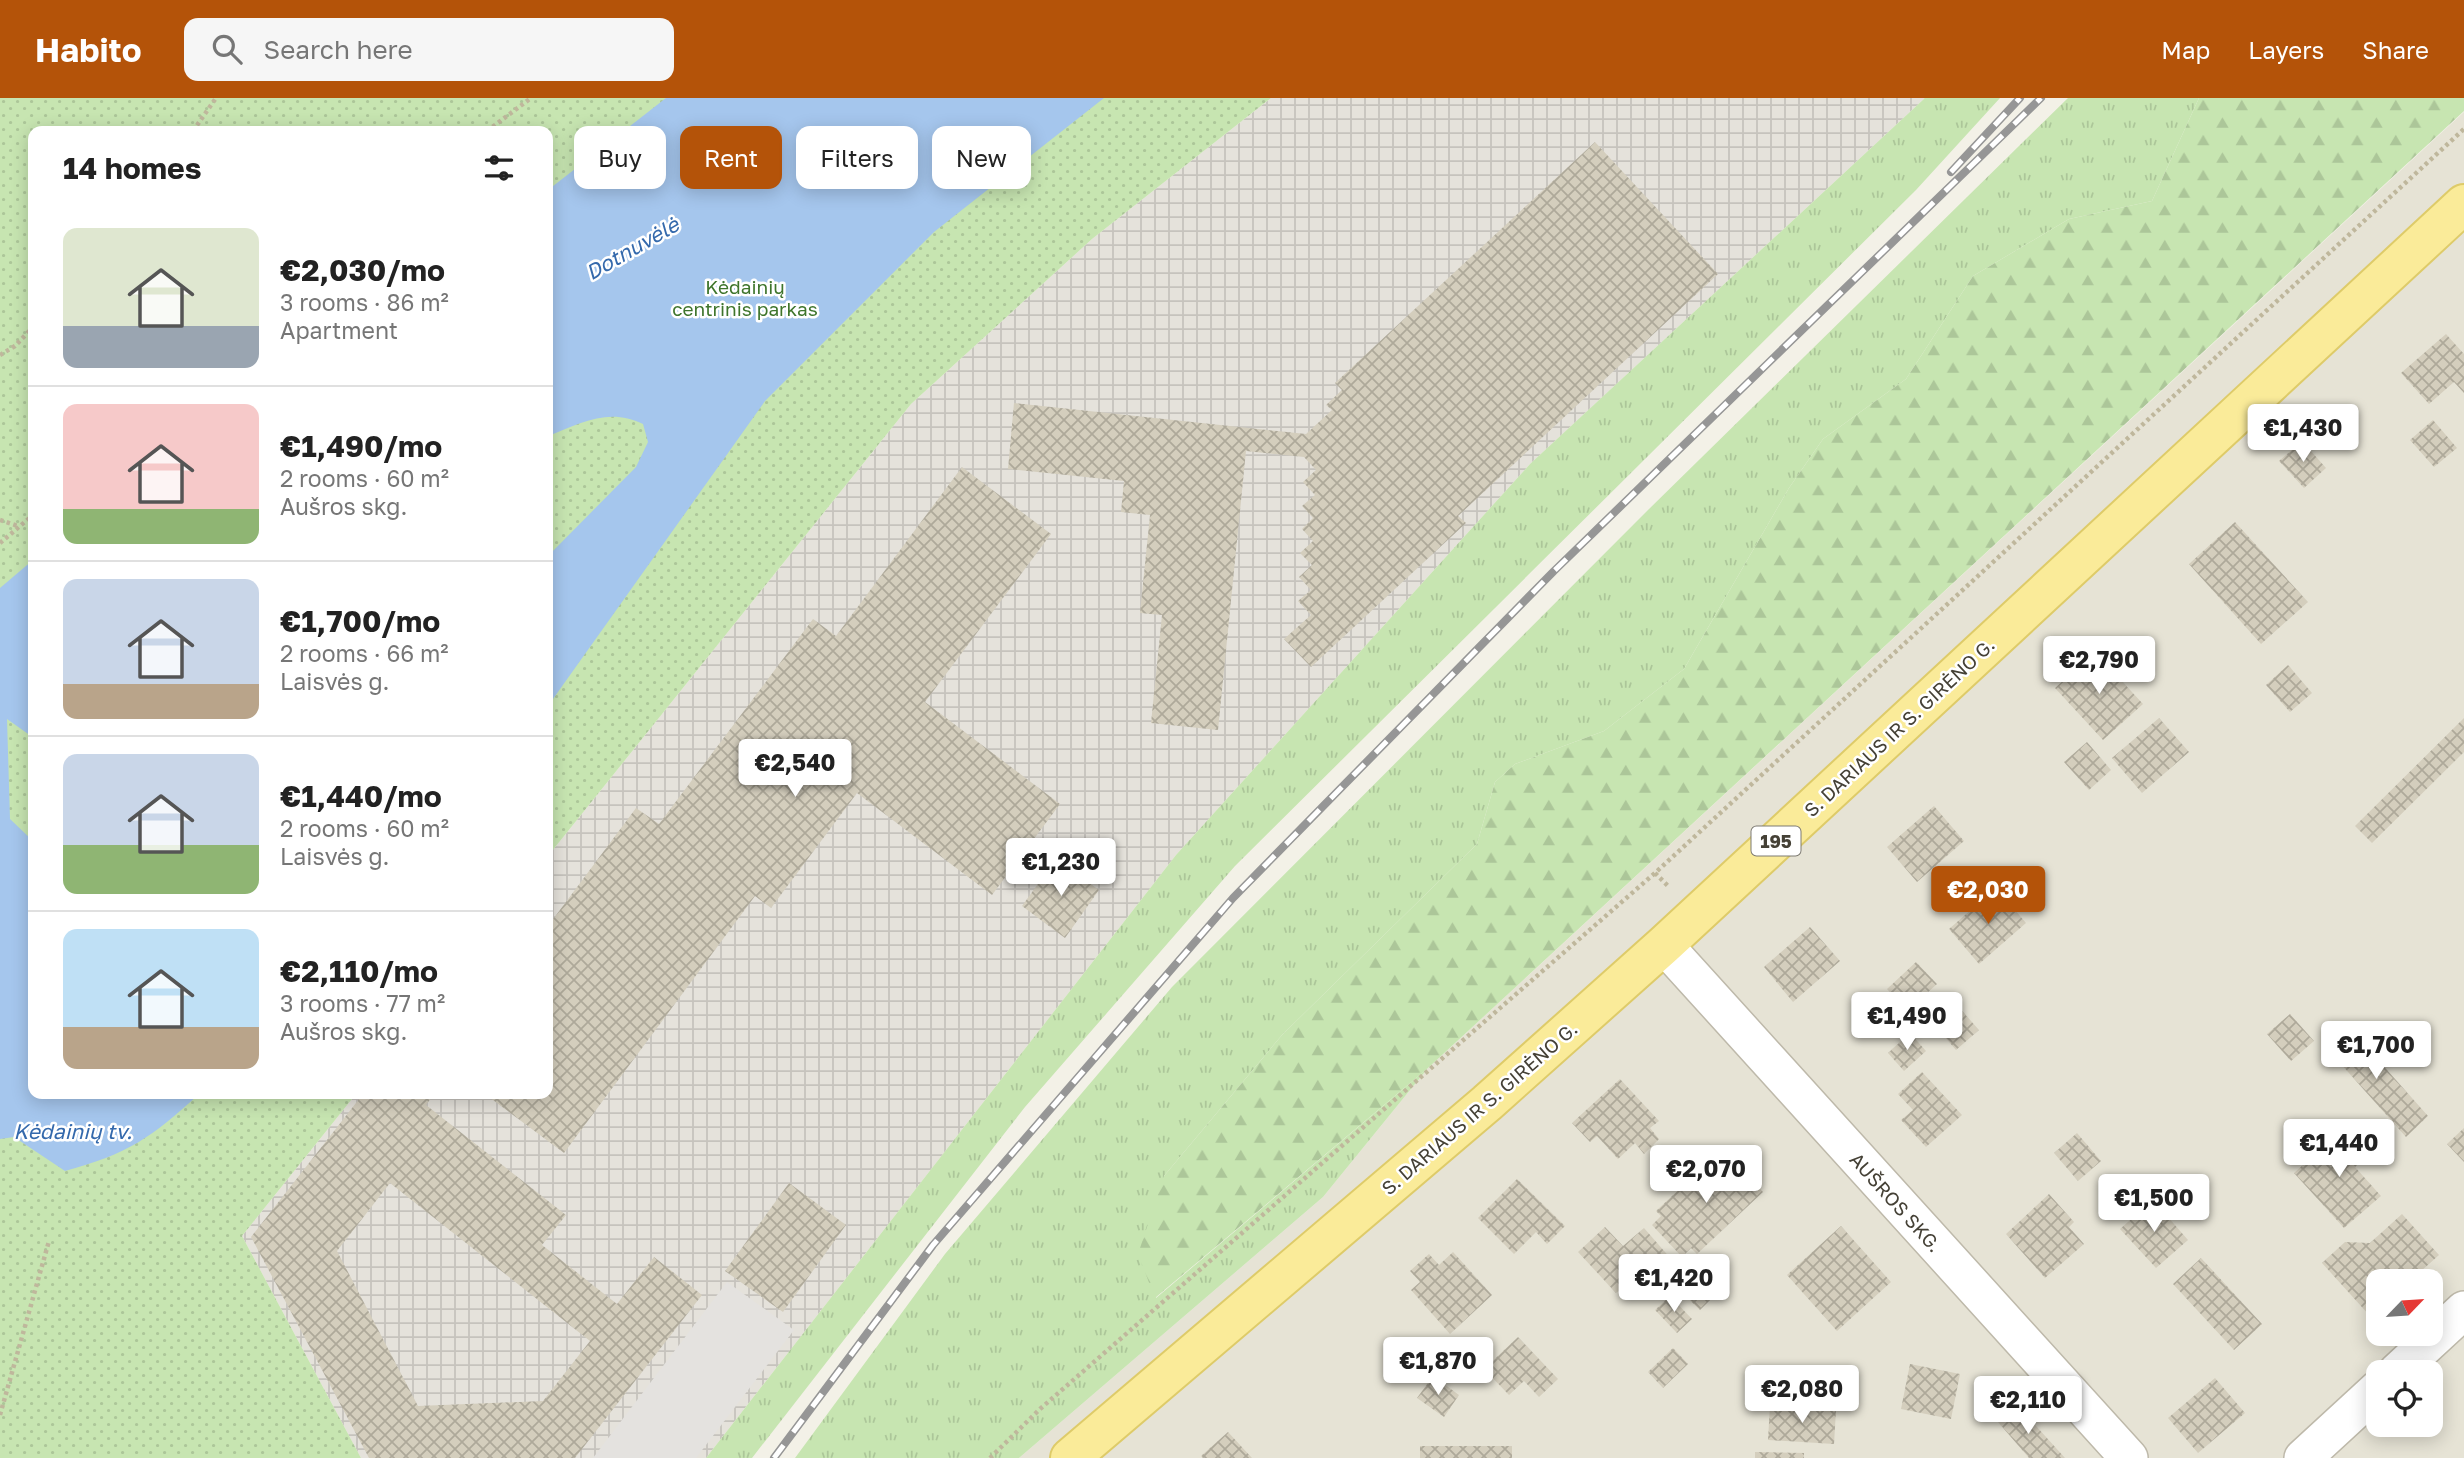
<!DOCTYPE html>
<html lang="en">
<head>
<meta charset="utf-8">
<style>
  body { margin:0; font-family:"Golos Text",sans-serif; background:#f6f6f6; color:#222; height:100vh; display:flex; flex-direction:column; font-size:26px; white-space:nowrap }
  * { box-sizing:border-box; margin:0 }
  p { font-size:23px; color:#767676 }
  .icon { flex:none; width:38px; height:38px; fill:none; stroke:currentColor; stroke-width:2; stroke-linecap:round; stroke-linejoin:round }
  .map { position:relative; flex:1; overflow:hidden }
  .panel { position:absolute; left:28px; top:28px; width:525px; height:973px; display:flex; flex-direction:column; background:#fff; border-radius:14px; box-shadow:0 4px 18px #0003 }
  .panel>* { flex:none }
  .banner { position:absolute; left:574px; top:28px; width:665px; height:63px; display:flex; gap:14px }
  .needle { width:46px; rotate:65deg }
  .tools { position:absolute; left:2366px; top:1171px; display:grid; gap:14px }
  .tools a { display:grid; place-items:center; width:77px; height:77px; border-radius:14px; background:#fff; box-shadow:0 4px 18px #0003; font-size:35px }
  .price { position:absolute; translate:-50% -60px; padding:0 16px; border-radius:7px; background:#fff; color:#222; font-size:23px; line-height:46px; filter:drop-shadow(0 2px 4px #0008) }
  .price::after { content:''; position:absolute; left:50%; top:42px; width:21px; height:16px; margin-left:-10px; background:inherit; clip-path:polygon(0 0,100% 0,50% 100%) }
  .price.selected { background:#b45309; color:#fff }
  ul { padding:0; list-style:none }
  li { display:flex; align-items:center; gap:21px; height:175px; padding:0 35px }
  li+li { border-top:2px solid #e0e0e0 }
  li span { display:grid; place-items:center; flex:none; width:196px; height:140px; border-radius:14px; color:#555 }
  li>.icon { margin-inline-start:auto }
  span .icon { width:84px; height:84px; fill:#fffc; stroke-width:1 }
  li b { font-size:30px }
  h2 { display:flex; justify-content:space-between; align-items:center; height:84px; padding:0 35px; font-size:30px }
  .chip { padding:0 24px; border-radius:14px; background:#fff; box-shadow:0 4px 18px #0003; font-size:24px; line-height:63px }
  .chip.selected { background:#b45309; color:#fff }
  header { display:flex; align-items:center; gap:42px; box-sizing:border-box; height:98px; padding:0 35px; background:#b45309; color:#fff }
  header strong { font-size:33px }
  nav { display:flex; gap:38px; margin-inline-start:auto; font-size:24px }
  .search { width:490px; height:63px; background:#f6f6f6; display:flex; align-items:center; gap:18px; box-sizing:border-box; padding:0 24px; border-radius:14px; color:#767676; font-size:26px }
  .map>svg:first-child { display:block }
  .residential { fill:#e6e3d5; fill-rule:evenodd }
  .industrial { fill:url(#industrial-grid) }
  .grass { fill:url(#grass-tufts) }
  .forest { fill:url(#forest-firs) }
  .park { fill:url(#park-dots) }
  .parking { fill:#e4e2df }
  .water { fill:#a5c6ed }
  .building { fill:url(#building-cross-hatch); fill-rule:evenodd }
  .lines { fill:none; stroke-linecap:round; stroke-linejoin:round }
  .street-casing { stroke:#beb9aa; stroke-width:40 }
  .primary-casing { stroke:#decb69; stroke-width:42 }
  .path { stroke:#bfb79c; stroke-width:4.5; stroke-dasharray:3.5 3.5; stroke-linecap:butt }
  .street { stroke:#fff; stroke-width:37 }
  .primary { stroke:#faeb99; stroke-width:38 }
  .rail-casing { stroke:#969696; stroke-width:8 }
  .rail { stroke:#fff; stroke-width:5; stroke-dasharray:16; stroke-linecap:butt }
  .labels { text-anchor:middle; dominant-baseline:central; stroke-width:5; stroke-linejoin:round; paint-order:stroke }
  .shield { fill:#fff; stroke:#7d7a72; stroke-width:2 }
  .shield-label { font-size:18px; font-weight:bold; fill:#454136 }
  .park-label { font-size:19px; fill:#3e752c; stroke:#fff }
  .street-label { font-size:19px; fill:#454136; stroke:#fff }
  .water-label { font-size:21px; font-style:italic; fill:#3469ac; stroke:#fff }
</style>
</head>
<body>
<header>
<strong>Habito</strong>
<div class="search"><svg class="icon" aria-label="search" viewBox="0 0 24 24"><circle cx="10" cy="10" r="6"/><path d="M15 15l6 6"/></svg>Search here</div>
<nav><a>Map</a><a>Layers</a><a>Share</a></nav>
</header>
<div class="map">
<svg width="2464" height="1360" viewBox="0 0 2464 1360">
  <defs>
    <pattern id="industrial-grid" width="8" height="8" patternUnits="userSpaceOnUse" patternTransform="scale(1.75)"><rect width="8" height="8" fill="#e5e2db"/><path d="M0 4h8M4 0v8" fill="none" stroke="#c6c3bd"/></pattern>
    <pattern id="grass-tufts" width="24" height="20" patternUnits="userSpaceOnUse" patternTransform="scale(1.75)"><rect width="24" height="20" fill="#c7e5b1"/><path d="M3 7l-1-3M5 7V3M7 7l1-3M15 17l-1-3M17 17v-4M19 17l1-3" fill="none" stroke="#acc699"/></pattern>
    <pattern id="forest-firs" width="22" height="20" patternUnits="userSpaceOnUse" patternTransform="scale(1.75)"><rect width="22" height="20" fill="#c7e5b1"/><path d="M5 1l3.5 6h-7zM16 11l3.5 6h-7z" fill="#acc699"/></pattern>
    <pattern id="park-dots" width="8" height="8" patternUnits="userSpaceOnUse" patternTransform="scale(1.75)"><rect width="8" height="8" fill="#c7e5b1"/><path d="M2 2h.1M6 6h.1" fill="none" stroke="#acc699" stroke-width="1.8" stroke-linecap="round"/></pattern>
    <pattern id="building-cross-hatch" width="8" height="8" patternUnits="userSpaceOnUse" patternTransform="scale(1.75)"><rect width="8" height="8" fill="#d4cebd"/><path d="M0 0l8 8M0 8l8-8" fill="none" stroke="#aea99a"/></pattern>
  </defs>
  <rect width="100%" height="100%" fill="#f3f1e7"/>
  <path class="residential" d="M2464 14V1360H1019L1323 1099 1428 970ZM2378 1183H2431V1236H2378ZM2378 1274H2431V1326H2378Z"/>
  <path class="industrial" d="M1271 0H1925L1530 366 1176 757 706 1360H361L242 1138 356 996H548V758L911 306 1092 141Z"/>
  <path class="grass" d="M1925 0H2000L1916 92 1235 768 1025 1009 752 1360H706L1176 757 1530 366Z
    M2068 0H2199L2152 103 2069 121 1973 178 1906 281 1823 341 1789 390 1684 571 1604 633 1515 666 1495 684 1477 746 1282 937 1164 1078 1156 1200 1428 970 1323 1099 1019 1360H795L945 1156 1172 889 1648 412Z"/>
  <path class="forest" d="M2199 0H2464V13L1428 970 1155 1200 1138 1156 1164 1078 1282 937 1477 746 1495 684 1515 666 1604 633 1684 571 1789 390 1823 341 1906 281 1973 178 2069 121 2152 103Z"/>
  <path class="park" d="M0 0H1271L1092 141 911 306 548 758V33H33V996H356L242 1138 361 1360H0Z"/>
  <path class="parking" d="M727 1184 794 1232 696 1360H593Z"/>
  <path class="water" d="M666 0H1104L934 134 765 303 548 608V458L636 369 648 344 643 326C609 309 581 325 548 338V92Z
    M33 462V636L31 638 7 621 10 721 33 743V996H199C151 1040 128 1056 65 1073L14 1039 0 1041V490Z"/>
  <path class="building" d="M1595 44 1718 176 1458 418 1466 425 1311 569 1284 541 1311 517 1298 503 1311 492 1299 479 1312 467 1300 455 1313 443 1302 431 1313 420 1302 408 1315 397 1303 384 1316 372 1304 359 1246 353 1218 632 1151 625 1162 517 1140 515 1150 417 1121 414 1124 383 1008 371 1014 305 1306 336 1332 312 1326 307 1342 292 1335 285Z
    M2446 236 2464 256V295L2454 284 2429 306 2401 275Z
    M2433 322 2457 350 2434 369 2410 342Z
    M2302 343 2326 370 2304 390 2279 363Z
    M962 369 1051 436 925 604 1060 706 992 797 857 695 771 810 755 798 564 1055 485 996H548V828L636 710 659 726 813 521 836 538Z
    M2235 424 2308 504 2261 546 2189 466Z
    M2095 554 2143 606 2103 642 2055 590Z
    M2288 567 2312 595 2290 614 2266 587Z
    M2159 620 2189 654 2142 695 2112 660Z
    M2464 620V654L2372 745 2355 728Z
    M2087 644 2111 672 2089 692 2064 664Z
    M1934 708 1964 743 1917 784 1887 749Z
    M1056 761 1099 792 1065 840 1022 808Z
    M1996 790 2026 825 1979 866 1949 831Z
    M1810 829 1840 863 1793 904 1764 869Z
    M1916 864 1937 886 1907 913 1887 891Z
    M1955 905 1979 932 1956 952 1932 924Z
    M2290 916 2314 943 2291 963 2267 936Z
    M2347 927 2428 1018 2406 1039 2324 947Z
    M1910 935 1926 953 1904 973 1888 955Z
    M1922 974 1962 1017 1926 1049 1901 1022 1913 1012 1898 996Z
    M1620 981 1659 1023 1650 1030 1659 1041 1644 1056 1635 1045 1618 1061 1597 1038 1590 1044 1572 1025Z
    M363 996H434L426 1007 566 1117 542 1147 617 1206 654 1159 702 1197 575 1360H369L251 1139ZM390 1085 590 1243 543 1303 418 1308 337 1153Z
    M2464 1030V1064L2447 1046Z
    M2343 1031 2367 1058 2355 1069 2381 1098 2344 1130 2294 1075Z
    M2077 1035 2101 1063 2078 1083 2054 1055Z
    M1722 1051 1763 1094 1697 1156 1691 1150 1682 1159 1652 1127 1661 1118 1656 1113Z
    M1517 1081 1565 1128 1547 1146 1536 1134 1514 1156 1478 1120Z
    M789 1085 846 1127 783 1214 725 1173Z
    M2049 1096 2074 1124 2069 1129 2084 1146 2045 1180 2006 1136Z
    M2153 1102 2188 1142 2156 1170 2120 1131Z
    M2402 1116 2439 1157 2410 1183H2378V1211L2370 1218 2322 1165 2345 1144 2370 1145Z
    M1841 1128 1891 1184 1837 1233 1787 1177Z
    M1605 1129 1623 1148 1644 1130 1672 1162 1635 1195 1627 1186 1616 1195 1578 1154Z
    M1453 1154 1492 1197 1450 1236 1411 1192 1420 1184 1410 1173 1429 1156 1439 1167Z
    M2201 1160 2262 1226 2234 1252 2173 1186Z
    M1687 1169 1715 1197 1700 1212 1672 1185Z
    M1670 1198 1692 1221 1677 1235 1655 1212Z
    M1518 1239 1558 1281 1539 1299 1524 1283 1509 1297 1484 1271Z
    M1673 1250 1688 1266 1663 1290 1648 1274Z
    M1910 1266 1960 1276 1951 1321 1901 1311Z
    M1433 1278 1459 1297 1444 1319 1417 1300Z
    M2215 1280 2245 1315 2198 1355 2168 1320Z
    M1770 1307 1836 1312 1834 1346 1768 1342Z
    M2017 1307 2065 1360H2029L1998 1324Z
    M1228 1334 1252 1360H1203L1201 1358Z
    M1420 1348H1512V1360H1420Z
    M1755 1354 1804 1355V1360H1755Z"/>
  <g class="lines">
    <defs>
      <path id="street" d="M1664 847 2129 1360
        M2397 1274 2464 1212
        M2303 1360 2378 1291"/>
      <path id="primary" d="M1070 1360 1487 1005 1664 847 2464 106"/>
    </defs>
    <use href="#street" class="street-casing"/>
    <use href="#primary" class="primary-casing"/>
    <path class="path" d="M193 33 216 0
      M487 33 531 0
      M0 257 15 248 33 229
      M0 422 18 428
      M0 445 33 417
      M1655 775 1669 789
      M0 1317 49 1143
      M990 1360 1040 1311 1655 775 2464 31"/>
    <use href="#street" class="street"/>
    <use href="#primary" class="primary"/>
    <defs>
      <path id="rail" d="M1951 74 2020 0
        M774 1360 933 1147 1233 800 1554 473 2041 0"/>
    </defs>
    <use href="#rail" class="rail-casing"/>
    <use href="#rail" class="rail"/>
  </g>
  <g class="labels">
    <rect class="shield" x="1751.5" y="728.5" width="49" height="29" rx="5"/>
    <g class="shield-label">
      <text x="1776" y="743">195</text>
    </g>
    <g class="park-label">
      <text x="745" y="188">Kėdainių<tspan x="745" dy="22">centrinis parkas</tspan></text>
    </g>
    <g class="street-label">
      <text transform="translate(1899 629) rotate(-43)">S. DARIAUS IR S. GIRĖNO G.</text>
      <text transform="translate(1479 1010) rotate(-41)">S. DARIAUS IR S. GIRĖNO G.</text>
      <text transform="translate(1896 1104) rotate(48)">AUŠROS SKG.</text>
    </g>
    <g class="water-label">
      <text transform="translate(632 150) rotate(-30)">Dotnuvėlė</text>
      <text x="73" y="1033">Kėdainių tv.</text>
    </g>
  </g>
</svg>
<div class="tools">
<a><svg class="needle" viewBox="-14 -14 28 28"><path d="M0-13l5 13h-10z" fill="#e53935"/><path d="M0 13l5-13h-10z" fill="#767676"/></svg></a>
<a><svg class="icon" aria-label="locate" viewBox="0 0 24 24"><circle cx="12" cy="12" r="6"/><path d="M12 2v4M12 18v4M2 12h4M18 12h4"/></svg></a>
</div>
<b class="price" style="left:2303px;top:366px">€1,430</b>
<b class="price" style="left:2099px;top:598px">€2,790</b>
<b class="price" style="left:795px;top:701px">€2,540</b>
<b class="price" style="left:1061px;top:800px">€1,230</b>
<b class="price selected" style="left:1988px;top:828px">€2,030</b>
<b class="price" style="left:1907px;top:954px">€1,490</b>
<b class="price" style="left:2376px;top:983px">€1,700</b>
<b class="price" style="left:2339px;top:1081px">€1,440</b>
<b class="price" style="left:1706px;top:1107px">€2,070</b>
<b class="price" style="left:2154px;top:1136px">€1,500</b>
<b class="price" style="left:1674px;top:1216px">€1,420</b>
<b class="price" style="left:1438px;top:1299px">€1,870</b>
<b class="price" style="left:1802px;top:1327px">€2,080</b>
<b class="price" style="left:2028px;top:1338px">€2,110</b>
<div class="banner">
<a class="chip">Buy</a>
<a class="chip selected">Rent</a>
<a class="chip">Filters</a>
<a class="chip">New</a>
</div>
<section class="panel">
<h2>14 homes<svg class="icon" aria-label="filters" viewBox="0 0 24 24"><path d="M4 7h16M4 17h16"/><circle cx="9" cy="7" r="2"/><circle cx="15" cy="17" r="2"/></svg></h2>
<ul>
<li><span style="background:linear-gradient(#dfe7d0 70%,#9aa5b1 0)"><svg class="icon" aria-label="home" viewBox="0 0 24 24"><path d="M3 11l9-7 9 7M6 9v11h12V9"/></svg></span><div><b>€2,030/mo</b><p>3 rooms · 86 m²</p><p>Apartment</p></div></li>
<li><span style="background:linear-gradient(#f6c9c9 75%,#8fb573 0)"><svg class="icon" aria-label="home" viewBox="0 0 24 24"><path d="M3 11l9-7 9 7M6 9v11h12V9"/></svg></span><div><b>€1,490/mo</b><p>2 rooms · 60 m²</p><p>Aušros skg.</p></div></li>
<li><span style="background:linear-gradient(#c9d6e8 75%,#b9a48a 0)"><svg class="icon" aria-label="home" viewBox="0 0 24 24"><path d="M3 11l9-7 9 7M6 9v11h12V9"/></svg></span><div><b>€1,700/mo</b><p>2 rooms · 66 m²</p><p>Laisvės g.</p></div></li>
<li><span style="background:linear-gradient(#c9d6e8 65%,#8fb573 0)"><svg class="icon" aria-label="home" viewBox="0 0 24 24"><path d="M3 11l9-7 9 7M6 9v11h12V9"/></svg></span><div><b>€1,440/mo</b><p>2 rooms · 60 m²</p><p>Laisvės g.</p></div></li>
<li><span style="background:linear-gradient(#bfe0f5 70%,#b9a48a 0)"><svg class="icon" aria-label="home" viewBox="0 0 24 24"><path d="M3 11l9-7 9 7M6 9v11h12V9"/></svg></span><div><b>€2,110/mo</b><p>3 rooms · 77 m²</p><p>Aušros skg.</p></div></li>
</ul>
</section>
</div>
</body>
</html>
